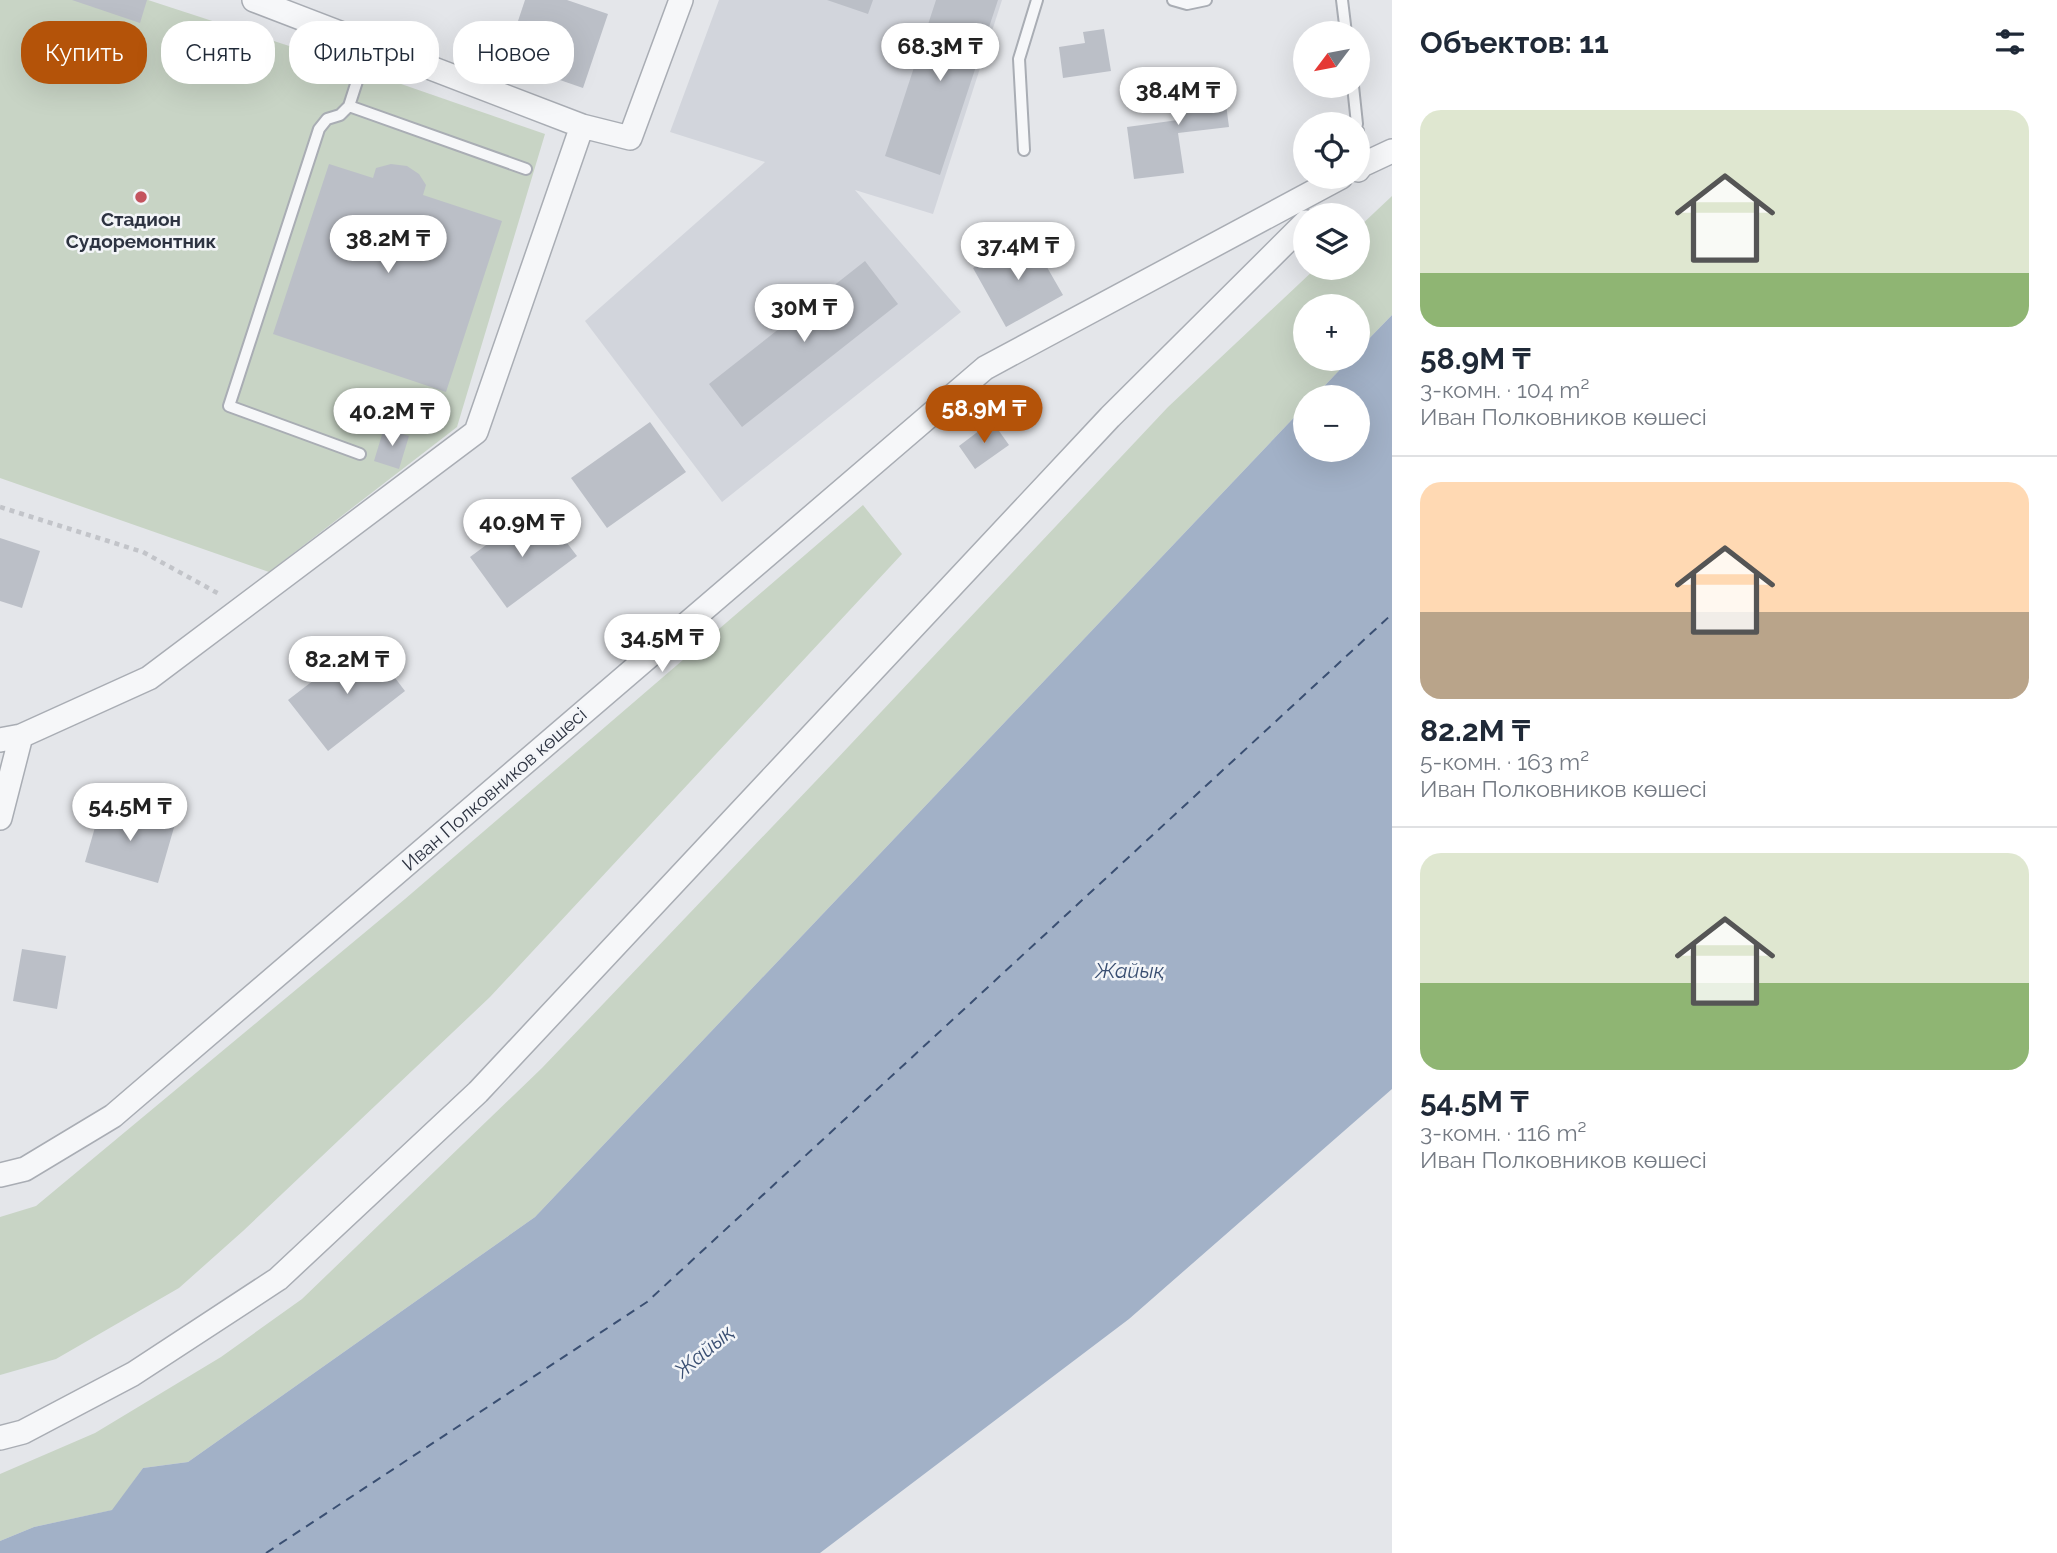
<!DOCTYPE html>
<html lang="ru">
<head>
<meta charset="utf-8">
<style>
  body { margin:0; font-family:Raleway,sans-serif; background:#f6f6f7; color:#1f2937; height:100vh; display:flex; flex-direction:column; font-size:26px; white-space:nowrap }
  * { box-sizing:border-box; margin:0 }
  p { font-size:23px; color:#747a83 }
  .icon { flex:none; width:38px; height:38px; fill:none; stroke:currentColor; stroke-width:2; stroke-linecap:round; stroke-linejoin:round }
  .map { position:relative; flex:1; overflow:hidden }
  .side { display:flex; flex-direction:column; background:#fff; width:665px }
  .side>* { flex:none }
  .top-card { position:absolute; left:21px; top:21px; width:665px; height:63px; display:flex; gap:14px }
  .needle { width:46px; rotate:238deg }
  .tools { position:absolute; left:1293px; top:21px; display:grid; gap:14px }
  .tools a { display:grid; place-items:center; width:77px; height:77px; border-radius:50%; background:#fff; box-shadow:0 7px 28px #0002; font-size:35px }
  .price { position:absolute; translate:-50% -60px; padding:0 16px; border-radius:24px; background:#fff; color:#222; font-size:23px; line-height:46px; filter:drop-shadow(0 2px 4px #0008) }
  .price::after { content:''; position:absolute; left:50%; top:42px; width:21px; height:16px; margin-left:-10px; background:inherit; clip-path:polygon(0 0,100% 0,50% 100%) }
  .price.on { background:#b45309; color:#fff }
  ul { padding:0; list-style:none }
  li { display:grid; align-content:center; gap:14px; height:371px; padding:0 28px }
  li+li { border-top:2px solid #e0e1e3 }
  li span { display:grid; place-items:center; height:217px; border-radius:21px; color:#555 }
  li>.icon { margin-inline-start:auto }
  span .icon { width:126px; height:126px; fill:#fffc; stroke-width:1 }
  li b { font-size:30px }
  h2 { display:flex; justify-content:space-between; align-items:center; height:84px; padding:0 28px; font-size:30px }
  .pill { padding:0 24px; border-radius:28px; background:#fff; box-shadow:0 7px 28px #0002; font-size:24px; line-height:63px }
  .pill.on { background:#b45309; color:#fff }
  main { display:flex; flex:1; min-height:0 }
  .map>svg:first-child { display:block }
  .built { fill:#d2d5dc }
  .green { fill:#c8d4c5 }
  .water { fill:#a2b1c7 }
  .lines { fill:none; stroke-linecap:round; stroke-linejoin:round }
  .ferry { stroke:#3a4f72; stroke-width:2; stroke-dasharray:9 7; stroke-linecap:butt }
  .building { fill:#bbbfc7 }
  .lane-casing { stroke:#a9adb4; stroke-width:14 }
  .street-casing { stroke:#a9adb4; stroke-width:26 }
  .path { stroke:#c2c4c9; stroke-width:4.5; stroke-dasharray:5 5; stroke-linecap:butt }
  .lane { stroke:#f6f7f9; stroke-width:10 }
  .street { stroke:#f6f7f9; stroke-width:23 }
  .poi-dot { fill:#c4545e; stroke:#f3f5f8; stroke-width:2.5 }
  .labels { text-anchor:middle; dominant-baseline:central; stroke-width:5; stroke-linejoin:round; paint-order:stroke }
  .poi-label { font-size:19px; font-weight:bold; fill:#2d3341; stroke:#f3f5f8 }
  .street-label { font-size:19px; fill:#2d3341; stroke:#f3f5f8 }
  .water-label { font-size:21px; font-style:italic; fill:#3a4f72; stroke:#f3f5f8 }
</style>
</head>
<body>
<main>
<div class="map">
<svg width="1392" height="1553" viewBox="0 0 1392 1553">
  <rect width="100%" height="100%" fill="#e4e6ea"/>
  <path class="built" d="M719 0H1002L933 214 855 190 961 312 722 502 585 321 765 162 670 132Z"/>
  <path class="green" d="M0 0H148L329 59 545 134 457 427 269 572 0 478Z
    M1392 196V315L1358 350V306H1306V359H1350L1314 397H1306L1305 406 535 1217 188 1462 143 1468 113 1510 34 1527 0 1541V1474L95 1433 221 1357 302 1299 542 1068 834 762 1168 407 1316 268H1358V228Z
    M863 505 902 554 490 997 243 1231 179 1288 56 1359 0 1375V1217L36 1206 405 899Z"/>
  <path class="water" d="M1392 315V1089L1129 1319 820 1553H0V1541L34 1527 112 1510 143 1468 188 1462 535 1217 1305 406 1306 450H1358V397H1314L1350 359H1358V350Z"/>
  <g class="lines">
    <path class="ferry" d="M266 1553 647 1302 1392 614"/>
  </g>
  <path class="building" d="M72 0H147L140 23Z
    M525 0H567L608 14 583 88 531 70 534 63 507 54Z
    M827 0H873L868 14Z
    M936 0H998L940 175 885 156Z
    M1104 29 1111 71 1063 78 1059 47 1085 43 1083 32Z
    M1222 74 1229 127 1178 133 1184 173 1134 179 1127 127 1178 120 1172 81Z
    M329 164 373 178 376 168 391 164 407 166 419 174 426 185 423 195 502 221 446 392 273 334Z
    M1029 236 1063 295 1006 327 973 268Z
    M865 261 898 304 742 427 709 384Z
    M992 421 1009 445 975 469 959 446Z
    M650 422 686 472 607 528 571 478Z
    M384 428 409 436 399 469 374 461Z
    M528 514 543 534 554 526 577 556 507 608 470 557Z
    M0 538 40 551 22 608 0 601Z
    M366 640 405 691 328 751 288 700Z
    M102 803 175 824 158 883 85 862Z
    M22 949 66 956 57 1009 13 1001Z"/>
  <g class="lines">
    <defs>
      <path id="lane" d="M1173 0 1187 4 1206 0
        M1342 0 1346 33
        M1353 86 1357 124
        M349 106 526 169
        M1358 131 1362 165
        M1024 150 1019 59 1037 0
        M360 454 229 406 319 129 327 119 340 115 349 106 369 44"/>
      <path id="street" d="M254 0 582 126 630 138 681 0
        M1358 170 1362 165 1392 151
        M0 740 21 736 149 678 476 432 582 126
        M0 818 21 736
        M0 1175 25 1169 113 1116 985 368 1341 177
        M0 1438 23 1432 133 1374 278 1279 478 1092 1110 417 1306 222"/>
    </defs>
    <use href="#lane" class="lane-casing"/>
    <use href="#street" class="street-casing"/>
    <path class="path" d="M0 507 143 552 221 595"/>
    <use href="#lane" class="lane"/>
    <use href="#street" class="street"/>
  </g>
  <circle class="poi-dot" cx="141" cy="197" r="7"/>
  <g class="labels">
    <g class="poi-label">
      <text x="141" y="219">Стадион<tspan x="141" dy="22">Судоремонтник</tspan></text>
    </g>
    <g class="street-label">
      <text transform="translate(494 789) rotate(-41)">Иван Полковников көшесі</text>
    </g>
    <g class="water-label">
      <text x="1130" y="970">Жайық</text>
      <text transform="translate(704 1351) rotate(-40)">Жайық</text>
    </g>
  </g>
</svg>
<div class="tools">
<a><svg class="needle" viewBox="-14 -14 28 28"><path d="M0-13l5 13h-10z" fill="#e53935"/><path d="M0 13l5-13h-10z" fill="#747a83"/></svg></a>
<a><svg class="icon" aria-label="locate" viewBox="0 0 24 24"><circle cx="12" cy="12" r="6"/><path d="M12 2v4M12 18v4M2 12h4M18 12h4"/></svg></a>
<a><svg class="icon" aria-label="layers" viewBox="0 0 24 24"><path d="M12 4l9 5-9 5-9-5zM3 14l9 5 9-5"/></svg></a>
<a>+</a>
<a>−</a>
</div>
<b class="price" style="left:940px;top:83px">68.3M ₸</b>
<b class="price" style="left:1178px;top:127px">38.4M ₸</b>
<b class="price" style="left:388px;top:275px">38.2M ₸</b>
<b class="price" style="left:1018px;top:282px">37.4M ₸</b>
<b class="price" style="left:804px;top:344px">30M ₸</b>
<b class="price on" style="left:984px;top:445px">58.9M ₸</b>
<b class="price" style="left:392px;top:448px">40.2M ₸</b>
<b class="price" style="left:522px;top:559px">40.9M ₸</b>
<b class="price" style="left:662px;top:674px">34.5M ₸</b>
<b class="price" style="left:347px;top:696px">82.2M ₸</b>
<b class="price" style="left:130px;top:843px">54.5M ₸</b>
<div class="top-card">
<a class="pill on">Купить</a>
<a class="pill">Снять</a>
<a class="pill">Фильтры</a>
<a class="pill">Новое</a>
</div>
</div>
<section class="side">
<h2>Объектов: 11<svg class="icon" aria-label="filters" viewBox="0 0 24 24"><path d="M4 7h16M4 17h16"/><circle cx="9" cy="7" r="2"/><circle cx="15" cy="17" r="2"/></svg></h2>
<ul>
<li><span style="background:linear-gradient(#dfe7d0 75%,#8fb573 0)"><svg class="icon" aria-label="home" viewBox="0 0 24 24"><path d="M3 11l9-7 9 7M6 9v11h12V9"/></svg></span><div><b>58.9M ₸</b><p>3-комн. · 104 m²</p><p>Иван Полковников көшесі</p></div></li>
<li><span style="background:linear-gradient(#ffd9b3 60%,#b9a48a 0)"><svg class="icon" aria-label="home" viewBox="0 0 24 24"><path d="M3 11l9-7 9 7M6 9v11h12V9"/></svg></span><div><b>82.2M ₸</b><p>5-комн. · 163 m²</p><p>Иван Полковников көшесі</p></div></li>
<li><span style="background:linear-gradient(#dfe7d0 60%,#8fb573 0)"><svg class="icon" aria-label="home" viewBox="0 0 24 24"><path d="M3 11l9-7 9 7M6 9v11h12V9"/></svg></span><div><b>54.5M ₸</b><p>3-комн. · 116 m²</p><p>Иван Полковников көшесі</p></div></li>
</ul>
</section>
</main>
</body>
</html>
